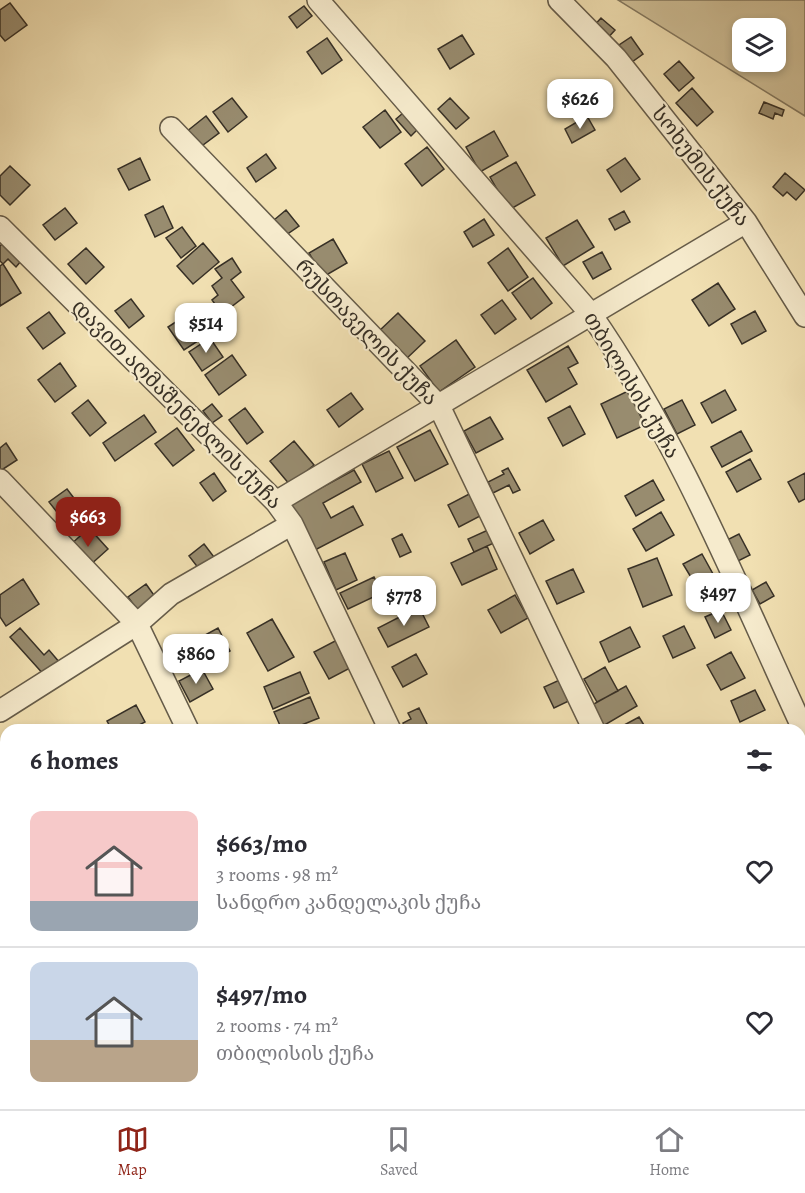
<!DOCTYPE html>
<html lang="en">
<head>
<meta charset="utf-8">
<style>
  body { margin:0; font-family:Alegreya,"Noto Serif Georgian",serif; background:#f2f2f3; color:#2b2b33; height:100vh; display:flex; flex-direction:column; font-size:22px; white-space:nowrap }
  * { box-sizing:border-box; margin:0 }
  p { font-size:20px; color:#7c7c81 }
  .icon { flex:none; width:33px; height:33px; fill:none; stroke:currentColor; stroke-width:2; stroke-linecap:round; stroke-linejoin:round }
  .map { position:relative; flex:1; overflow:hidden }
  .details { position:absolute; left:0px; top:724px; width:806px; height:386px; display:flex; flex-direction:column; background:#fff; border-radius:18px 18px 0 0; box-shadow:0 3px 9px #0003 }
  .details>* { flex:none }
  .fabs { position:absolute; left:732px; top:18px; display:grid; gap:12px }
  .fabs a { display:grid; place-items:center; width:54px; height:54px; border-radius:12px; background:#fff; box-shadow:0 3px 9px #0003; font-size:30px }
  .price { position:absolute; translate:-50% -51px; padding:0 14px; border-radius:12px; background:#fff; color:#222; font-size:20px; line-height:39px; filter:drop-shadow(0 2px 3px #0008) }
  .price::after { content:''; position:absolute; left:50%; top:36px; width:18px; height:14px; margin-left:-9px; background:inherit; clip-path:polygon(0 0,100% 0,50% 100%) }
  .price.on { background:#8f2418; color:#fff }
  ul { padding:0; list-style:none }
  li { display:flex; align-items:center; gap:18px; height:150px; padding:0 30px }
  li+li { border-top:2px solid #e1e1e2 }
  li span { display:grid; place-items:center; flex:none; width:168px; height:120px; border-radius:12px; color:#555 }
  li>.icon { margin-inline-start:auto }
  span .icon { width:72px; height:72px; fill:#fffc; stroke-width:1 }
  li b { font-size:26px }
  h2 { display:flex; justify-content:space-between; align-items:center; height:72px; padding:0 30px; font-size:26px }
  .dock { display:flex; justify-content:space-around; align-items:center; height:84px; border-top:2px solid #e1e1e2; background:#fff; font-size:16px; color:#7c7c81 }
  .dock a { display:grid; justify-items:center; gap:3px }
  .dock .on { color:#8f2418 }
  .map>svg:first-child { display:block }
  .green { fill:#d1c29a; stroke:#847960; stroke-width:1.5; fill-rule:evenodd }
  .building { fill:#988c6f; stroke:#373026; stroke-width:1.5 }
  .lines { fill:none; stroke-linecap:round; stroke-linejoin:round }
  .minor-casing { stroke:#665c49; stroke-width:24 }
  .minor { stroke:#f6ebcd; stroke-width:21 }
  .labels { text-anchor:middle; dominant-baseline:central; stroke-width:4.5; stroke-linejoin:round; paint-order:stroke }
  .street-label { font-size:21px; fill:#373026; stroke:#f6ebcd }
</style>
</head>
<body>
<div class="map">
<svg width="805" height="1109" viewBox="0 0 805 1109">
  <rect width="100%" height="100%" fill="#f1e0b2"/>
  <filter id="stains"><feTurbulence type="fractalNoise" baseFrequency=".00333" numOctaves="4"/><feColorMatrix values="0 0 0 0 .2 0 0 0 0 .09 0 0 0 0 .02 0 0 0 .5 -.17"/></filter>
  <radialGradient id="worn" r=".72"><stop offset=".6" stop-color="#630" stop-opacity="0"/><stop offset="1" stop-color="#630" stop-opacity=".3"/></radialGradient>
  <path class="green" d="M618 0H805V116ZM742 28H776V62H742Z"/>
  <path class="building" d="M10 3 27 25 5 41 0 35V10Z
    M304 6 312 16 297 28 289 17Z
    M601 18 615 30 605 41 591 29Z
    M462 35 474 54 450 69 438 49Z
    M631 37 643 54 625 67 613 49Z
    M327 38 342 60 322 74 307 52Z
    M679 61 694 78 679 91 664 74Z
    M692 88 713 112 697 126 676 103Z
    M232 98 247 117 228 132 213 112Z
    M450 98 469 118 456 129 438 109Z
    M764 102 784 110 782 116 775 113 773 119 759 113Z
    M385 110 401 132 380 148 363 127Z
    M403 113 417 130 411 136 396 119Z
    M206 116 219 133 199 148 186 132Z
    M587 116 595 130 572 143 565 129Z
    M494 131 508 156 480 172 466 147Z
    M427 147 444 169 422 186 405 164Z
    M266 154 276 168 256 182 247 168Z
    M140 158 150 180 129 190 118 169Z
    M625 158 640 179 621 192 607 170Z
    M516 162 535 195 509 210 490 177Z
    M10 166 30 185 10 205 0 195V176Z
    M785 173 805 190 796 200 787 192 783 196 773 187Z
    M163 206 173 228 155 237 145 215Z
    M65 208 77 223 55 240 43 225Z
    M286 210 299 226 286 235 274 220Z
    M624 211 630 222 615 230 609 219Z
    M484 219 494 235 473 247 464 232Z
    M577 220 594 247 563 266 546 238Z
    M182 227 196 246 181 258 166 238Z
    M333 239 347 263 323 277 309 253Z
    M3 243 21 261 16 267 8 259 3 264 0 261V246Z
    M203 243 219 262 193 284 177 266Z
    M86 248 104 267 86 284 68 264Z
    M508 248 528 277 508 291 488 263Z
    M602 252 611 269 593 279 583 262Z
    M232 258 241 272 231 280 244 297 222 314 212 300 218 295 212 286 222 278 215 269Z
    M3 264 21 293 0 306V266Z
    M533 278 552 303 531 319 512 293Z
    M718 283 735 309 709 326 692 300Z
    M131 299 144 316 129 328 115 311Z
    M502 300 516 319 495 334 481 315Z
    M755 311 766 331 742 344 731 324Z
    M49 312 65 333 43 349 27 328Z
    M191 312 207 335 184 350 168 327Z
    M398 313 425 341 405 360 378 332Z
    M210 338 223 357 202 371 189 352Z
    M456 340 475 367 439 392 420 366Z
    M568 346 578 363 568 368 577 384 546 402 527 370Z
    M232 355 246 375 219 395 205 375Z
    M60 363 76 386 55 402 38 380Z
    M725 390 736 410 712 423 701 403Z
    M628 391 645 425 617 438 601 404Z
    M351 393 363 409 339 427 327 410Z
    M88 400 106 423 90 436 72 413Z
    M682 400 695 425 677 434 664 409Z
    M212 404 222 416 212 423 203 411Z
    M570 406 585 434 563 446 548 418Z
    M245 408 263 432 247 444 229 420Z
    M144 415 156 432 115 461 103 443Z
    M490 417 503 439 476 453 464 431Z
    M177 428 194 450 173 466 155 444Z
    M430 430 448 464 415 481 397 447Z
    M741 431 752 451 722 467 711 447Z
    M294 441 314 465 290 485 270 461Z
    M6 443 17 460 0 471V448Z
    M389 451 403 478 376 492 362 464Z
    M750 459 761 479 737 492 726 472Z
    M508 468 520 490 513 493 509 485 493 493 488 482 504 474 502 471Z
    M354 470 361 482 323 503 331 518 353 506 363 525 315 550 291 504Z
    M214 473 226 491 213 501 200 483Z
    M805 473V499L799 502 788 482Z
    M653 480 664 500 636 516 625 496Z
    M67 489 89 518 72 531 49 502Z
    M473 492 484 514 459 527 448 505Z
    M661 512 674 535 646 551 633 529Z
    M543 520 554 540 530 554 519 533Z
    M89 528 108 549 88 567 69 546Z
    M488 530 494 543 474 552 468 539Z
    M402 534 411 552 400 557 392 539Z
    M739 534 750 555 732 564 721 543Z
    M204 544 214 557 199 569 189 556Z
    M487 546 497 569 462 585 451 563Z
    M345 553 357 580 336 590 324 562Z
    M702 554 713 574 695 584 683 564Z
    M657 558 672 595 643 607 628 569Z
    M573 569 584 592 557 604 546 581Z
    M374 577 382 593 348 609 340 593Z
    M23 579 39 604 6 626 0 617V595Z
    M766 582 774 596 760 604 752 590Z
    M146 584 156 598 138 611 128 597Z
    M515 595 528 618 501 633 488 610Z
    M419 607 429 627 388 647 378 628Z
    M721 610 731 630 715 638 705 617Z
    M272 619 294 657 268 671 247 633Z
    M684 626 695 648 673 658 663 636Z
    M630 627 640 647 609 662 600 642Z
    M20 628 44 655 49 650 60 663 45 676 10 637Z
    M218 628 230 651 207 664 194 641Z
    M337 640 352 667 329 679 314 652Z
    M731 652 745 678 721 690 707 665Z
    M416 654 427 674 403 687 392 667Z
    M605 667 618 691 597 702 584 679Z
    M202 669 213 689 190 702 179 681Z
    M300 672 309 693 273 709 264 687Z
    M564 678 573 699 554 708 544 687Z
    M626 686 637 706 603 726 592 705Z
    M755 690 765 710 740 722 731 701Z
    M310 697 319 718 289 730H282L274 712Z
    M136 705 145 722 130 730H112L107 721Z
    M419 708 430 730H406L403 723 411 719 408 713Z
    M639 717 647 730H615Z
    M6 958V977L1 980 0 961Z
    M805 1012V1036L800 1038V1015Z
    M65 1104H105L107 1109H67Z
    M297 1104H333L334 1106 328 1109H300Z
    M465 1104H496L498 1109H468Z
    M721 1104H752L754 1109H723Z"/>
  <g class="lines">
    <defs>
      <path id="minor" d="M318 0 590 313C680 442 739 591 805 733
        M559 0 616 58 746 222 805 316
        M171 128 439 406 594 730
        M0 227 276 502 292 524 390 730
        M0 480 137 624 188 730
        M276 502 746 222
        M0 711 137 624 171 594 292 524
        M0 773 6 786
        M155 1104 157 1109
        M366 1104 368 1109
        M773 1104 775 1109
        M556 1109 565 1104
        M800 1109 805 1107"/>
    </defs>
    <use href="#minor" class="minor-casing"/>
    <use href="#minor" class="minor"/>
  </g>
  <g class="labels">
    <g class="street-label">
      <text transform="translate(701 166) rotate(52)">სოხუმის ქუჩა</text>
      <text transform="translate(367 332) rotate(46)">რუსთაველის ქუჩა</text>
      <text transform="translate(632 385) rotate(59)">თბილისის ქუჩა</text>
      <text transform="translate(177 404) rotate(45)">დავით აღმაშენებლის ქუჩა</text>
    </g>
  </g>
  <rect width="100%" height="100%" filter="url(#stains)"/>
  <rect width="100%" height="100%" fill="url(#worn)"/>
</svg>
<div class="fabs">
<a><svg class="icon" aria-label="layers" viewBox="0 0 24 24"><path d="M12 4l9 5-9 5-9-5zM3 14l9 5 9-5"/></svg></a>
</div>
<b class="price" style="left:580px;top:130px">$626</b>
<b class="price" style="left:206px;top:354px">$514</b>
<b class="price on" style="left:88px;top:548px">$663</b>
<b class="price" style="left:718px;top:624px">$497</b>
<b class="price" style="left:404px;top:627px">$778</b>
<b class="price" style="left:196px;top:685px">$860</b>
<section class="details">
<h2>6 homes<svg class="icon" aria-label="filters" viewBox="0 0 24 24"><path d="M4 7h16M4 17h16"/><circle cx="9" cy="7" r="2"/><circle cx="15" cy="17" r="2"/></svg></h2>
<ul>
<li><span style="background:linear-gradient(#f6c9c9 75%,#9aa5b1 0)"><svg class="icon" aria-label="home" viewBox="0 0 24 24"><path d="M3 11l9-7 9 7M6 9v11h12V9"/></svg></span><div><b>$663/mo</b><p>3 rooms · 98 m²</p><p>სანდრო კანდელაკის ქუჩა</p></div><svg class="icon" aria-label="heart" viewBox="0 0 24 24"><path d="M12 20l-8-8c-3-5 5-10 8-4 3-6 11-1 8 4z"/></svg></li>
<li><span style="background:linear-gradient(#c9d6e8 65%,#b9a48a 0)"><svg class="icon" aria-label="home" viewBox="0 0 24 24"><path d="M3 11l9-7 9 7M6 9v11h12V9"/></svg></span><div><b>$497/mo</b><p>2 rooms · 74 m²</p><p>თბილისის ქუჩა</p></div><svg class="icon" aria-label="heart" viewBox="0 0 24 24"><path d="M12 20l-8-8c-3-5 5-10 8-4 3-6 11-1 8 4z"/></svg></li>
</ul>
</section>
</div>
<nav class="dock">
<a class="on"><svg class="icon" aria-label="map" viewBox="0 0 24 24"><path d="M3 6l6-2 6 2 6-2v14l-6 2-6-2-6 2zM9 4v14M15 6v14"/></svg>Map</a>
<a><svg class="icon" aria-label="saved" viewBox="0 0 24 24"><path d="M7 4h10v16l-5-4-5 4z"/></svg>Saved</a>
<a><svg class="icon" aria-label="home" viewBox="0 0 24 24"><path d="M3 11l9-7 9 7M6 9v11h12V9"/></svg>Home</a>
</nav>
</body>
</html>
